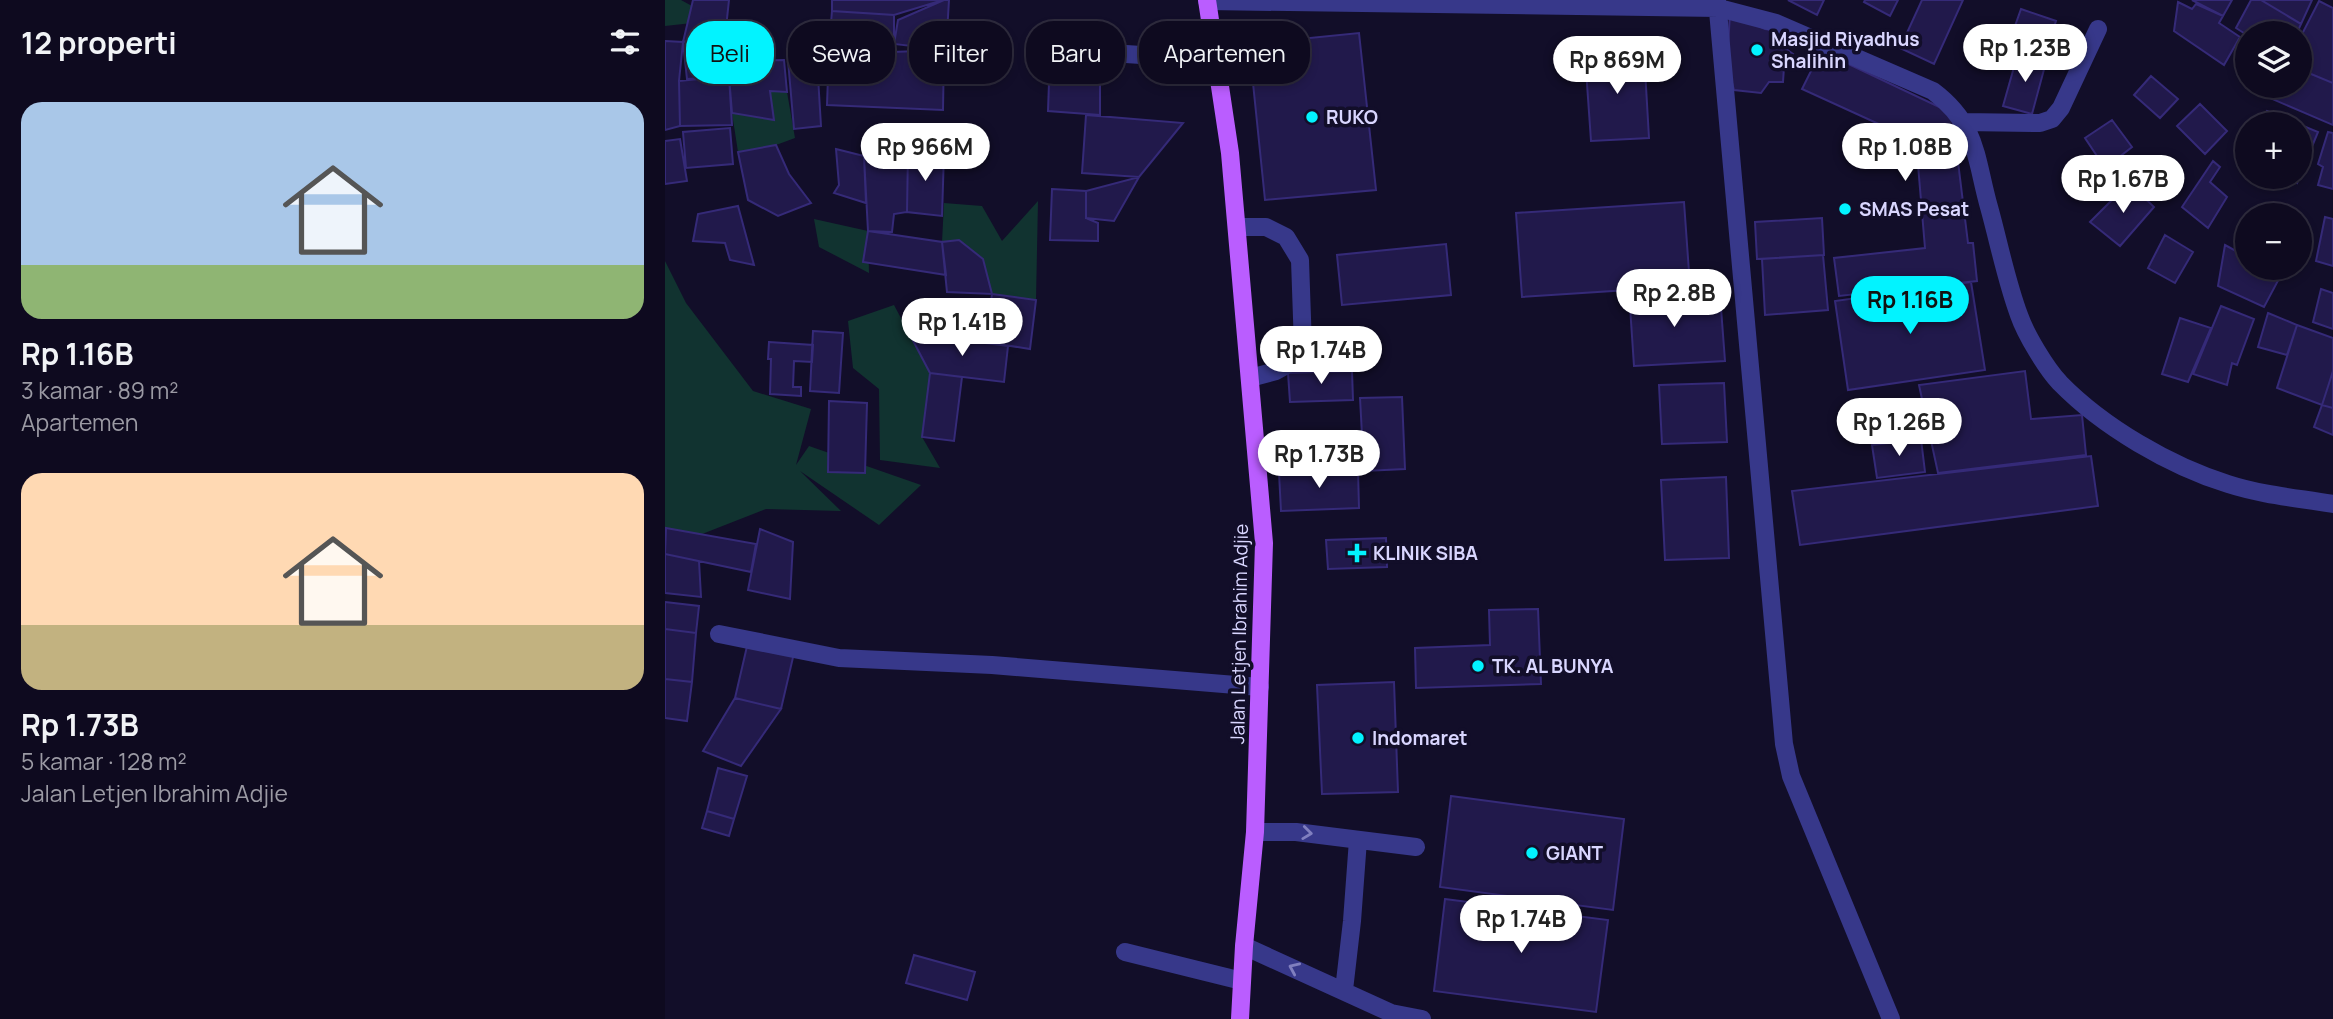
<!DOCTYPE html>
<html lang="id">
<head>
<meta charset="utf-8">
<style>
  body { margin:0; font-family:Manrope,sans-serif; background:#171328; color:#f1f3f6; height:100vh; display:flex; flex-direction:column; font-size:26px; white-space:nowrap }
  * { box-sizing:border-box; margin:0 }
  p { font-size:23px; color:#9b9aa4 }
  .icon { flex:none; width:38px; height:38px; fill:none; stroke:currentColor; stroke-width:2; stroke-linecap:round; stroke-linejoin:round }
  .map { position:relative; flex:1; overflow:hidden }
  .side { display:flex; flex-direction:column; background:#0e0a1f; width:665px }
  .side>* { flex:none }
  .top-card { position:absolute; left:21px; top:21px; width:665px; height:63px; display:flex; gap:14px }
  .controls { position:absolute; left:1570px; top:21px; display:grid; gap:14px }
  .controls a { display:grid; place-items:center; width:77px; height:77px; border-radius:50%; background:#0e0a1f; box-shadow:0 4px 10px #0003,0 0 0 2px #2e2b3d; font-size:35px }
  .price { position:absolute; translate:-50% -60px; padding:0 16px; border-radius:24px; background:#fff; color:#222; font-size:23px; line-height:46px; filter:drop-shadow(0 2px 4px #0008) }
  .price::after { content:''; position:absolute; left:50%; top:42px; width:21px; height:16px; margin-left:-10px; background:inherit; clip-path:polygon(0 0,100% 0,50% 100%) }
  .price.active { background:#02f3ff; color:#111 }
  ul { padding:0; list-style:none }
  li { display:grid; align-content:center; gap:14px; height:371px; padding:0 21px }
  li span { display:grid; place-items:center; height:217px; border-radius:21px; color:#555 }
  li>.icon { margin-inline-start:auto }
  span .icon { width:126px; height:126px; fill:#fffc; stroke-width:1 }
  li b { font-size:30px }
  h2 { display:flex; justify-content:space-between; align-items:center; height:84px; padding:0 21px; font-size:30px }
  .pill { padding:0 24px; border-radius:28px; background:#0e0a1f; box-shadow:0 4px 10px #0003,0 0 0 2px #2e2b3d; font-size:24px; line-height:63px }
  .pill.active { background:#02f3ff; color:#111 }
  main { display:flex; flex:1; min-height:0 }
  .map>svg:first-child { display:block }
  .green { fill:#113330 }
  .building { fill:#21194b; stroke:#352a78; stroke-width:2 }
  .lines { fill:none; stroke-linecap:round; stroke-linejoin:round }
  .minor { stroke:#37388a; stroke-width:18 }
  .major { stroke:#ba5dff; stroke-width:18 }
  .oneway { stroke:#807fbf }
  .poi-dot { fill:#02f3ff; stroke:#120e29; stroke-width:2.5 }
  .labels { text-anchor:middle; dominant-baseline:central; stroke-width:7; stroke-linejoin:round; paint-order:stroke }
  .poi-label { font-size:19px; font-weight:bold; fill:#d9d6ff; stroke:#120e29; text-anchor:start }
  .street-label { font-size:19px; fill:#d9d6ff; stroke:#120e29 }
</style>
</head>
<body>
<main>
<section class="side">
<h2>12 properti<svg class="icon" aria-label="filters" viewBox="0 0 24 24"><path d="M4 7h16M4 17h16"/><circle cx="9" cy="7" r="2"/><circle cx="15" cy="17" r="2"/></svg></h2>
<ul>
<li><span style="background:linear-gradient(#a9c7e8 75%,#8fb573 0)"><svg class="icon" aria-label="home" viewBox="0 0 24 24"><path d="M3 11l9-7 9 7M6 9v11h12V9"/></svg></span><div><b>Rp 1.16B</b><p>3 kamar · 89 m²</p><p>Apartemen</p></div></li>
<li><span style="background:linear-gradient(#ffd9b3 70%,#c2b280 0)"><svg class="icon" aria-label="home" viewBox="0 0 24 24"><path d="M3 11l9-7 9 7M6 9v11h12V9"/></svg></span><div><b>Rp 1.73B</b><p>5 kamar · 128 m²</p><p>Jalan Letjen Ibrahim Adjie</p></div></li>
</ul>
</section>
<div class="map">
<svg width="1668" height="1019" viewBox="0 0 1668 1019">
  <rect width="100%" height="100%" fill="#120e29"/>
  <path class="green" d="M0 0H16L27 6V23L0 26Z
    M105 91 122 92 130 138 111 145 73 152 67 113 108 120Z
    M373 201 371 300 327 294 277 242 279 203 317 206 337 241Z
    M149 219 203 231 204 273 154 247Z
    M0 261 21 303 88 391 146 409 131 465 144 446 256 485 214 525 135 471 176 511 101 509 32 536 0 527Z
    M229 305 265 373 257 437 275 468 215 460 214 389 188 368 183 321Z"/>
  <path class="building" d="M28 0H64L60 37 18 42Z
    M167 0H278L229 15 167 11Z
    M279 0H284L281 50 229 44 233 20Z
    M1123 0H1159L1152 15Z
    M1200 0H1233L1225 16 1199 2Z
    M1257 0H1298L1269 64 1235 48Z
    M1527 0H1567L1558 16Z
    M1586 0H1596L1636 24 1632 33H1582V35L1571 28Z
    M1596 0H1647L1636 24Z
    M1654 1 1668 8V83L1634 69V40Z
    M1513 2 1527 9 1531 4 1558 16 1554 23 1575 37 1559 65 1509 31Z
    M1356 9 1391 21 1381 52 1345 40Z
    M167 11 229 15V44L227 52 164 48Z
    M1065 13 1100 29 1116 31 1117 46 1128 54 1119 67 1118 82H1104L1096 93 1069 90 1062 65Z
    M694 33 711 190 600 200 584 44Z
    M60 37 64 76 22 79 18 42Z
    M0 41 18 42 14 81 15 126 0 130Z
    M151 43 156 126 129 129 122 49Z
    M164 48 227 52 279 50 278 110 162 105Z
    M1156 51 1287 113 1303 243H1308L1312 281 1174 296 1169 258 1260 248 1251 141 1137 89Z
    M979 52 984 138 926 141 920 55Z
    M1353 53 1381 62 1367 114 1338 106Z
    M385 55 435 70V115L383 111Z
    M119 60 122 92 105 91 109 120 67 113 64 76 71 61Z
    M1634 69 1668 83V125L1598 95 1601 86H1634Z
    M64 76 67 125 15 126 14 81Z
    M1486 76 1513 99 1495 118 1469 95Z
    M1535 104 1562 131 1540 154 1512 126Z
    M1602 111 1653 132 1632 183 1621 177H1634V124H1595Z
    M421 115 518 123 474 177 417 173Z
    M1447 120 1467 147 1440 168 1420 138Z
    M65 128 68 164 21 168 18 132Z
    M1663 132 1668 133V189L1653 185 1658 167 1653 164Z
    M15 139 22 181 0 184V141Z
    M111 145 124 174 146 203 113 216 83 200 73 152Z
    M171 149 199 156 201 203 169 193 174 185Z
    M243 150 279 153 277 216 242 212Z
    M243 150 242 212 229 214 227 232 203 231 199 156Z
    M1548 161 1555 167 1545 182 1562 197 1543 228 1517 207Z
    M474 177 449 221 421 218V191Z
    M1464 183 1489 207 1455 246 1425 222Z
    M387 189 421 191V218L433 223V241L385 240Z
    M1019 202 1025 286 857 297 851 213Z
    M73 206 89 265 65 260 60 243 28 241 33 214Z
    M1660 217 1668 219V266L1651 261Z
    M1157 218 1159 255 1092 259 1090 222Z
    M203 231 277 242 281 275 198 262Z
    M1500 235 1528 252 1510 283 1483 268Z
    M294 240 318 259 327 294 282 292 277 242Z
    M781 244 786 295 677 305 672 255Z
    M1560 245 1582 257V268H1602L1616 275 1599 307 1553 286Z
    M1158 255 1163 310 1100 315 1097 259Z
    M1306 282 1320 370 1183 390 1170 301Z
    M1023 287 1025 309 1056 308 1060 361 969 366 964 291Z
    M1656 289 1668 293V329L1648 322Z
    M327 294 371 300 365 349 320 342Z
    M1556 306 1589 319 1572 365 1567 363 1562 385 1528 374Z
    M1603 313 1632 325 1622 355 1593 347Z
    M1515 318 1546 328 1523 382 1497 374Z
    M1632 325 1668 338V371L1657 405 1612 388Z
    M148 331 178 333 174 393 145 391Z
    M244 333 343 346 339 382 265 373Z
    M104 342 148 345 147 362 129 361 128 387H136V396L105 394 106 359H103Z
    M687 371 688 400 625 402 623 373Z
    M1360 371 1366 419 1417 415 1421 455 1273 473 1254 385Z
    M1668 371V408L1657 405Z
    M265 373 297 377 289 441 257 437Z
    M1059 383 1062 442 997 444 994 385Z
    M737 397 740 469 699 471 695 398Z
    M164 401 202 403 200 473 163 472Z
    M1657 405 1668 408V435L1649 427Z
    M1256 439 1260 472 1212 478 1207 445Z
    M1426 456 1433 506 1135 545 1127 491Z
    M693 470 694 508 616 511 614 473Z
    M1061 477 1064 558 1000 560 996 480Z
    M1 528 91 544 86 572 0 554Z
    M95 529 128 542 125 599 83 590Z
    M721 538 722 567 663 569 661 540Z
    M0 554 34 561 36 597 0 593Z
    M0 602 34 606 31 633 0 629Z
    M873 609 876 684 751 688 750 648 825 645 824 610Z
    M0 629 31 633 27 682 0 679Z
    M83 642 129 653 116 709 70 698Z
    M0 679 27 682 22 721 0 718Z
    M729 682 733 792 657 794 652 685Z
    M70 698 116 709 76 766 38 751Z
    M53 768 82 776 69 819 42 811Z
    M786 796 959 819 948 910 775 887Z
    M42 811 69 819 64 836 37 828Z
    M780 899 943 920 931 1012 769 991Z
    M249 955 310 972 302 1000 241 983Z"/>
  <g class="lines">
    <path class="minor" d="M1052 0 1119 744 1126 776 1226 1019
      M542 1 1054 8 1111 23 1268 91C1313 125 1310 157 1324 207 1334 243 1341 280 1354 315 1361 335 1381 368 1395 383 1438 427 1505 466 1563 484 1597 495 1633 498 1668 504
      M431 52 551 60
      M1298 122 1375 123 1387 119 1396 108 1433 29
      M572 227H601L621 237 635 260 638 347 629 361 611 371 585 378
      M54 634 174 658 327 665 595 687
      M590 832H631L751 847
      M579 946 726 1013 757 1019
      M460 952 577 981
      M679 990 687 921 693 840"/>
    <path class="major" d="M542 0 565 153 599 543 590 832 579 946 575 1019"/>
  </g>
  <defs><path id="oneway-chevron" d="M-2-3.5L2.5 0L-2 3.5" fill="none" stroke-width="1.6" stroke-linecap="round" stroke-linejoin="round" transform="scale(1.75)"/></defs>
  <g class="oneway">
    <use href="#oneway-chevron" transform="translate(642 833) rotate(7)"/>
    <use href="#oneway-chevron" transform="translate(629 968) rotate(-156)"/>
  </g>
  <g class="poi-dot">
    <circle cx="1092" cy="50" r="7"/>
    <circle cx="647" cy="117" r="7"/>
    <circle cx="1180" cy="209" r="7"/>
    <path d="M688.5 542.5h7v7h7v7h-7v7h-7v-7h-7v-7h7z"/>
    <circle cx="813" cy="666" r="7"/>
    <circle cx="693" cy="738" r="7"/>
    <circle cx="867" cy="853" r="7"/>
  </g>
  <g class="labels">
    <g class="poi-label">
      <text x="1106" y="39">Masjid Riyadhus<tspan x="1106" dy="22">Shalihin</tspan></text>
      <text x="661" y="117">RUKO</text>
      <text x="1194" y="209">SMAS Pesat</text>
      <text x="708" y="553">KLINIK SIBA</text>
      <text x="827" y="666">TK. AL BUNYA</text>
      <text x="707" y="738">Indomaret</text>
      <text x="881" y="853">GIANT</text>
    </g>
    <g class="street-label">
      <text transform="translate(574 634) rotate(-89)">Jalan Letjen Ibrahim Adjie</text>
    </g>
  </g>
</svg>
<div class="controls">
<a><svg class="icon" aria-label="layers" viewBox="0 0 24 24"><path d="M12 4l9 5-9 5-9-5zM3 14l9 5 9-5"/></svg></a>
<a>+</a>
<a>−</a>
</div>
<b class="price" style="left:1360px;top:84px">Rp 1.23B</b>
<b class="price" style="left:952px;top:96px">Rp 869M</b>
<b class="price" style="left:260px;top:183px">Rp 966M</b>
<b class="price" style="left:1240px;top:183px">Rp 1.08B</b>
<b class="price" style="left:1458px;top:215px">Rp 1.67B</b>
<b class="price" style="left:1009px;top:329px">Rp 2.8B</b>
<b class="price active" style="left:1245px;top:336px">Rp 1.16B</b>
<b class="price" style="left:297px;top:358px">Rp 1.41B</b>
<b class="price" style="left:656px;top:386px">Rp 1.74B</b>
<b class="price" style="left:1234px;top:458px">Rp 1.26B</b>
<b class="price" style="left:654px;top:490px">Rp 1.73B</b>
<b class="price" style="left:856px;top:955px">Rp 1.74B</b>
<div class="top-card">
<a class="pill active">Beli</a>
<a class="pill">Sewa</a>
<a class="pill">Filter</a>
<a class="pill">Baru</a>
<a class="pill">Apartemen</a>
</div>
</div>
</main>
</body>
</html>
